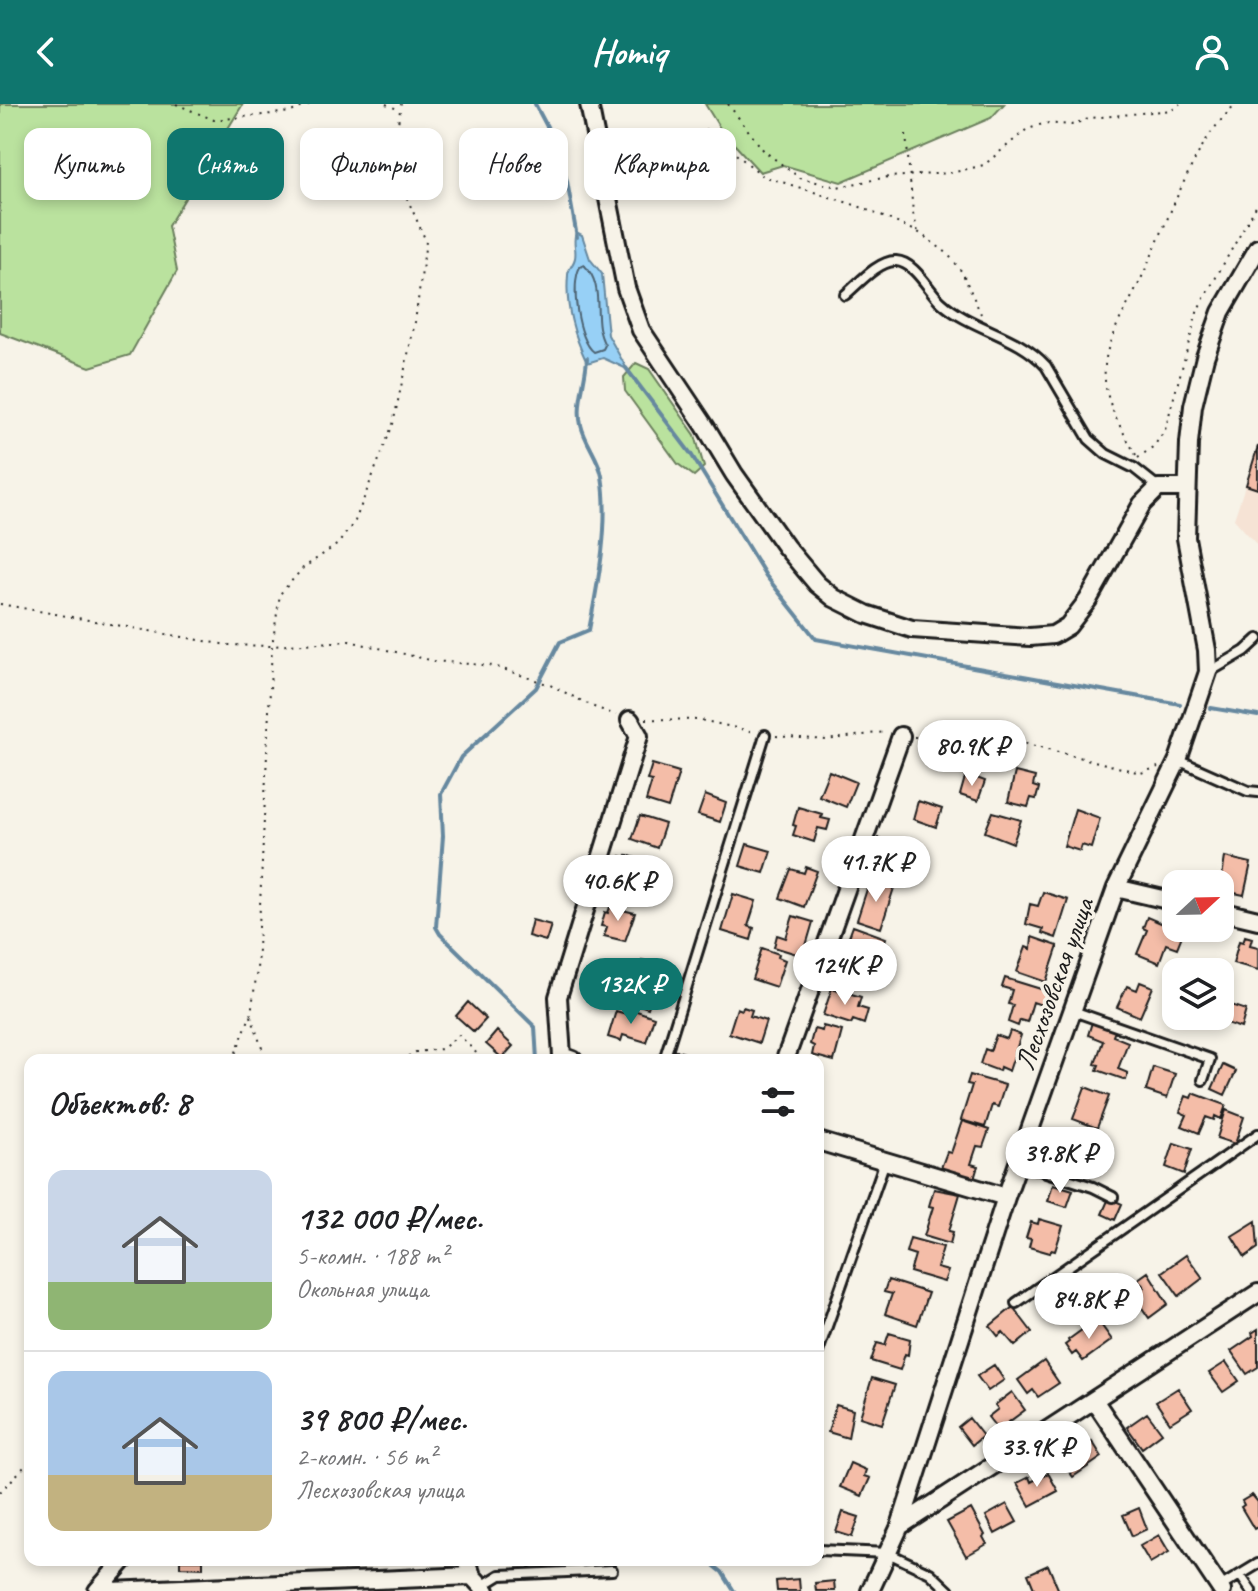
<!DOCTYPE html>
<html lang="ru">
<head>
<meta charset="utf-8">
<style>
  body { margin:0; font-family:Caveat,sans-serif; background:#f2f2f2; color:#202124; height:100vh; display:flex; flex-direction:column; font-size:30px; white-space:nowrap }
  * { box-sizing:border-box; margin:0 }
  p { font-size:26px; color:#757577 }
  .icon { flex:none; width:44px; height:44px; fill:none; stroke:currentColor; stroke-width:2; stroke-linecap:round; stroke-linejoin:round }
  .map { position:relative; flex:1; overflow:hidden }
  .drawer { position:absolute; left:24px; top:950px; width:800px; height:512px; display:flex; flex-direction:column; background:#fff; border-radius:16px; box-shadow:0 4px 12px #0003 }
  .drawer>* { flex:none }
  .hud { position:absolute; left:24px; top:24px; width:800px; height:72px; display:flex; gap:16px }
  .needle { width:52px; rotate:68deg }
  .tools { position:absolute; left:1162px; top:766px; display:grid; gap:16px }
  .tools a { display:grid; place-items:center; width:72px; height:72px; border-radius:16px; background:#fff; box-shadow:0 4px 12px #0003; font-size:40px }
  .price { position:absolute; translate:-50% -68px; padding:0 18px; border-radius:28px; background:#fff; color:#222; font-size:26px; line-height:52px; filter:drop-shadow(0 2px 4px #0008) }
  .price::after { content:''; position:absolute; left:50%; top:48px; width:24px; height:18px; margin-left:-12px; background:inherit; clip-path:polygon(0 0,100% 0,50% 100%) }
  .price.active { background:#0f766e; color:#fff }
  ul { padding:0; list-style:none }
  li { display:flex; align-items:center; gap:24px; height:200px; padding:0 24px }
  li+li { border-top:2px solid #e0e0e0 }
  li span { display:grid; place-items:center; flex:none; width:224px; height:160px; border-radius:16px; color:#555 }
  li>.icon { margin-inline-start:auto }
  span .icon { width:96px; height:96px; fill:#fffc; stroke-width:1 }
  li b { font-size:34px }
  h2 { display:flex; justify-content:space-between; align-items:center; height:96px; padding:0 24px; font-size:34px }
  .chip { padding:0 28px; border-radius:16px; background:#fff; box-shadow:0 4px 12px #0003; font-size:28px; line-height:72px }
  .chip.active { background:#0f766e; color:#fff }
  header { display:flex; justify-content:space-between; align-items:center; height:104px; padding:0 24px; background:#0f766e; color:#fff; font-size:36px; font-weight:600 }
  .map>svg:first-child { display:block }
  .built { fill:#f6e3d5 }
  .green { fill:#bae29e; stroke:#6b7f5d; stroke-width:2 }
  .water { fill:#97d0f6; stroke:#66889f; stroke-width:2 }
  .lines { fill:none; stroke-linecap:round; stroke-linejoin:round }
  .shore { stroke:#4d6473; stroke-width:2 }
  .stream { stroke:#66889f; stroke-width:4 }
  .building { fill:#f4bda8; stroke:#1c1c1c; stroke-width:2 }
  .service-casing { stroke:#1c1c1c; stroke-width:14 }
  .minor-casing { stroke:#1c1c1c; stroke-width:22 }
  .path { stroke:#1c1c1c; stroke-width:2; stroke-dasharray:2 6; stroke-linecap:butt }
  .service { stroke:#f7f3e8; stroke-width:8 }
  .minor { stroke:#f7f3e8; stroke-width:16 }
  .labels { text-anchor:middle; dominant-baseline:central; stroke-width:7; stroke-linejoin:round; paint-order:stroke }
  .street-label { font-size:28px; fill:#1c1c1c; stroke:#f7f3e8 }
</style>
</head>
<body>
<header><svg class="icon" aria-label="back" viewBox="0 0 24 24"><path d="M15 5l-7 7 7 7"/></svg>Homiq<svg class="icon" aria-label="person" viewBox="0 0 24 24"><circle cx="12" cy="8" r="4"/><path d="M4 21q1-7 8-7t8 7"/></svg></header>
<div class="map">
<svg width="1258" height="1487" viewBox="0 0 1258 1487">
  <rect width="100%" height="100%" fill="#f7f3e8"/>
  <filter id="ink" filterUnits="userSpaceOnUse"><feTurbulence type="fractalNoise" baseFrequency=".0125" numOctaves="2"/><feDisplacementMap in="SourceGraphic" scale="16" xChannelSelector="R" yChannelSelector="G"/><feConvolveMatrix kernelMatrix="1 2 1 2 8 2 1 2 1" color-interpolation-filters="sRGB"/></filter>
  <g filter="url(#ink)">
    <path class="built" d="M1258 343V442L1234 415Z"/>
    <path class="green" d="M0 0H243L168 122 177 167 130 251 90 263 0 229Z
      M705 0H1004L991 14 841 78 783 61 760 68 721 26Z
      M636 259 649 265 695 331 704 363 694 372 678 360 625 287 624 273Z"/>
    <path class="water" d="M576 128 582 131 590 155 602 170 608 231 627 265 603 254 587 259C574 231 565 203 568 171 568 165 574 160 575 154 577 144 572 138 576 128Z"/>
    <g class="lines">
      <path class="shore" d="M584 161C607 183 590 215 605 241L603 245 594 248C578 236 570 180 580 163Z"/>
      <path class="stream" d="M535 0 552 32 567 77 577 133
        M626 264 691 350 766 472 816 535 1180 600
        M1211 604 1258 612
        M537 956 535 923 440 830 436 823 443 732 441 690 461 653 536 584 560 538 589 526C598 479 610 420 602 372 599 354 585 339 581 321 576 300 586 276 587 254
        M707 1456 722 1468 734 1487"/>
    </g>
    <path class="building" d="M1258 342V385L1246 381Z
      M652 660 679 668 668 704 646 697 652 677 647 676Z
      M829 667 856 678 846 703 819 692Z
      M1015 668 1035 673 1033 682 1039 684 1036 695 1031 694 1028 703 1008 698Z
      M966 670 985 677 978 697 960 691Z
      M705 691 726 699 720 718 698 711Z
      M918 697 942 705 936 723 913 715Z
      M798 703 822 710 821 714 830 716 827 726 818 724 814 738 793 731 796 722 793 721Z
      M1075 705 1100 714 1091 744 1082 741 1080 747 1064 742Z
      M993 708 1021 716 1013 739 985 728Z
      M640 712 665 720 657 744 632 735Z
      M878 734 904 742 897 763 872 755Z
      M747 740 771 747 764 769 740 762Z
      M627 751 644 757 636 781 614 774 621 752 626 754Z
      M1225 753 1251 759 1244 791 1220 786Z
      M806 763 817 767 804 803 780 794 791 765 804 769Z
      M870 776 894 784 881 824 857 816Z
      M1043 788 1068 796 1056 834 1042 829 1043 825 1026 820 1030 800 1038 802Z
      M733 790 756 797 748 822 754 824 751 836 722 827Z
      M610 803 635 809 625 837 604 832 607 823 601 822 605 808 608 809Z
      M793 812 813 818 803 852 774 843 777 831 786 834Z
      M1166 812 1176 816V824H1185L1177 844 1166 840 1159 859 1137 850 1147 826 1143 824 1147 813 1163 820Z
      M532 816 551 821 546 837 528 832Z
      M853 822 886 834 882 846 872 842 869 852 872 854 867 868 840 858Z
      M1245 832 1252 834 1250 841 1258 843V866L1233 859 1239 837 1243 838Z
      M1032 833 1058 842 1046 878 1017 868 1026 843 1031 845Z
      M762 844 779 850 778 853 785 856 776 883 752 875Z
      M642 856 671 865 668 876 658 873 648 904 624 896 633 868 638 869Z
      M1005 874 1057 890 1053 905 1033 898 1027 918 1020 916 1018 922 1008 918 1013 901 1008 900 1012 886 1002 883Z
      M1140 878 1153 883 1140 913 1117 903 1127 882 1137 886Z
      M832 884 861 893 858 903 868 906 864 920 853 916 851 920 823 911Z
      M468 898 486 915 474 928 456 912Z
      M1222 898 1246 906 1241 924 1217 916Z
      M743 903 752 906 750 912 766 917 759 939 729 929 737 904 742 906Z
      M634 906 654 913 646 938 623 931 621 937 608 933 616 907 633 912Z
      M1093 915 1116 924 1113 932 1128 938 1118 965 1128 969 1126 976 1097 966 1099 961 1095 960 1103 937 1088 931Z
      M823 922 842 927 834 957 812 951 814 942 810 940 814 925 822 927Z
      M497 927 513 942 502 954 486 940Z
      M1010 927 1021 931 1009 967 1000 963 999 967 980 960 985 945 990 947 996 931 1007 935Z
      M675 946 706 956H672Z
      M1223 961 1236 967 1225 991 1212 985Z
      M1153 963 1175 970 1167 994 1146 987Z
      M970 971 1005 981 998 1003 992 1001 985 1023 961 1016 972 981 967 980Z
      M1085 983 1109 992 1097 1024 1073 1015Z
      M1193 989 1226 1001 1221 1015 1215 1012 1214 1016 1206 1013 1199 1029 1182 1022 1187 1011 1180 1008 1186 992 1191 994Z
      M1226 1006 1244 1013 1235 1040 1217 1034Z
      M962 1017 989 1026 983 1043 977 1042 971 1060 978 1062 974 1075 941 1064 947 1048 951 1049Z
      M1174 1039 1192 1045 1184 1070 1166 1063Z
      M1065 1040 1096 1052 1089 1072 1057 1060Z
      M1053 1080 1073 1086 1067 1103 1048 1097Z
      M934 1085 960 1090 949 1127 953 1128 950 1140 924 1132 933 1103 929 1102Z
      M1109 1094 1122 1100 1115 1116 1102 1110Z
      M1039 1115 1063 1122 1055 1147 1051 1146 1050 1149 1029 1143 1031 1135 1026 1134 1031 1118 1038 1120Z
      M1256 1117 1258 1144 1245 1153 1232 1132Z
      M910 1134 943 1143 937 1164 948 1167 944 1178 910 1168 915 1151 906 1148Z
      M1186 1151 1203 1174 1179 1192 1162 1168Z
      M1148 1168 1168 1200 1149 1214 1138 1198 1135 1201 1130 1193 1144 1183 1138 1175Z
      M888 1176 928 1189 917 1221 885 1210 892 1190 884 1188Z
      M1013 1203 1032 1228 1015 1242 1003 1228 998 1232 990 1222Z
      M1097 1215 1112 1236 1083 1257 1076 1248 1072 1251 1065 1241 1069 1238 1068 1236Z
      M1258 1225V1263L1247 1270 1231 1247 1253 1232 1252 1229Z
      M889 1229 910 1235 908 1251 905 1250 900 1266 871 1257 877 1239 885 1241Z
      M1044 1257 1059 1279 1038 1293 1033 1286 1028 1290 1018 1276Z
      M1226 1258 1239 1277 1223 1288 1209 1269Z
      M994 1261 1004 1276 988 1287 977 1272Z
      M872 1274 895 1281 882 1320 860 1313Z
      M1178 1284 1192 1305 1170 1319 1156 1298Z
      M1012 1288 1025 1306 1009 1318 1017 1328 1006 1336 988 1313 998 1305 995 1301Z
      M836 1301 853 1306 848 1334 828 1328Z
      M1147 1309 1162 1329 1142 1344 1127 1323Z
      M969 1314 983 1332 972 1341 958 1323Z
      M1092 1337 1102 1353 1073 1373 1062 1358Z
      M850 1359 866 1366 864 1372 870 1374 862 1392 840 1383Z
      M1048 1369 1058 1387 1030 1402 1017 1379 1029 1373 1031 1378Z
      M1252 1391 1258 1398V1423L1254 1425 1241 1403 1244 1401 1242 1397Z
      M1007 1400 1017 1418 995 1430 986 1412Z
      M1139 1404 1147 1425 1132 1432 1123 1411Z
      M971 1405 985 1431 983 1433 987 1440 966 1452 947 1418Z
      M843 1408 859 1413 852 1433 836 1428Z
      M1159 1431 1169 1448 1150 1459 1140 1442Z
      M180 1456H203V1464L180 1463Z
      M1048 1461 1059 1487H1035L1028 1470Z
      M799 1475 800 1487H777L776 1477Z
      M834 1477 835 1487H816L815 1479Z"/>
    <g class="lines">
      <defs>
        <path id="service" d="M845 191C858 180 879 156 896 157 915 158 928 186 941 198 972 226 1017 230 1046 262L1089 335 1106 350 1134 364 1158 383
          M1209 568 1245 547 1258 535
          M1178 656 1248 687 1258 688
          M1073 907 1210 955 1203 976
          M664 956 765 631
          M1018 1059 1093 1083 1113 1093
          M1016 1199 1258 1030
          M818 1248 885 1057
          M818 1446 888 1449 930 1469 949 1487
          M1240 1471 1251 1487
          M482 1482 500 1471 612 1466
          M1220 1483 1258 1460"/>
        <path id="minor" d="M589 0 626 184 641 226 705 322 734 370 786 443 817 480 834 494 866 510 912 525 1030 533 1053 531 1068 522 1088 496 1142 400 1158 384H1185
          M1116 784 1176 798
          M1220 807 1258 816
          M573 956 562 952 558 893 639 632 630 616
          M785 956 901 632
          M818 1037 1006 1093
          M1094 1296 1222 1487
          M900 1422 1258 1189
          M467 1456 472 1472 486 1487
          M97 1487 124 1456
          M111 1487 472 1472
          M870 1487 900 1422 1006 1093 1116 784 1178 656 1208 568 1207 546 1186 434 1189 339 1193 302 1205 253 1221 208 1258 144"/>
      </defs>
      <use href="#service" class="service-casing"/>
      <use href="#minor" class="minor-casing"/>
      <path class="path" d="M176 0 214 16 291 8 310 0
        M386 0 399 6
        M728 0 764 47 800 74 837 83 888 73 951 69 984 61 1026 26 1045 19 1071 21 1091 14 1172 6 1180 0
        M705 25 763 72 858 102 918 128 947 149 962 168 981 210
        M906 30 913 109 918 128
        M1136 351C1120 322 1102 295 1105 261 1108 230 1128 203 1140 177 1163 129 1180 78 1208 33 1216 21 1226 11 1235 0
        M1138 354 1154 342 1165 326 1198 205 1258 99
        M0 500 227 541 272 542 349 537 434 557 494 562 550 581 594 603 616 611
        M646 615 701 616 754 628
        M776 632 826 636 885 628
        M914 633 1004 634 1141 669 1158 663
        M251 912 266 956
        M233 956 251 910 257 866 272 542 280 490 303 464 338 440 355 417 393 320 415 218 426 137 403 85 397 26 401 0
        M401 956 416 948 442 945 459 931 483 956
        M0 1388 30 1357"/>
      <use href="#service" class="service"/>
      <use href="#minor" class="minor"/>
    </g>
  </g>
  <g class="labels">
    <g class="street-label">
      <text transform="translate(1054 880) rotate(-70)">Лесхозовская улица</text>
    </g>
  </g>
</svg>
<div class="tools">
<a><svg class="needle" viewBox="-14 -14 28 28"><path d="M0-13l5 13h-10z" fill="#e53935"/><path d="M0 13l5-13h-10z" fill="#757577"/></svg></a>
<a><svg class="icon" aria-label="layers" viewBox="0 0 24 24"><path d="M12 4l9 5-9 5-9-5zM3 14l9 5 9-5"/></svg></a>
</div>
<b class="price" style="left:972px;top:684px">80.9K ₽</b>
<b class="price" style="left:876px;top:800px">41.7K ₽</b>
<b class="price" style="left:618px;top:819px">40.6K ₽</b>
<b class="price" style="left:845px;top:903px">124K ₽</b>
<b class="price active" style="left:631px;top:922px">132K ₽</b>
<b class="price" style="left:1060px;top:1091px">39.8K ₽</b>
<b class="price" style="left:1089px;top:1237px">84.8K ₽</b>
<b class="price" style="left:1037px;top:1385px">33.9K ₽</b>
<div class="hud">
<a class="chip">Купить</a>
<a class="chip active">Снять</a>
<a class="chip">Фильтры</a>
<a class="chip">Новое</a>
<a class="chip">Квартира</a>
</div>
<section class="drawer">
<h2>Объектов: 8<svg class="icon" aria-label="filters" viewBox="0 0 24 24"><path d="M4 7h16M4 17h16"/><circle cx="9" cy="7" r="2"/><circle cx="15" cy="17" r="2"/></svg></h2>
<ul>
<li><span style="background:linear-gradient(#c9d6e8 70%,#8fb573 0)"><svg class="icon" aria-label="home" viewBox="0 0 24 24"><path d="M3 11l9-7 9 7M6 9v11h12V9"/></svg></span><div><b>132 000 ₽/мес.</b><p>5-комн. · 188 m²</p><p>Окольная улица</p></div></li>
<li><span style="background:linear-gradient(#a9c7e8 65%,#c2b280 0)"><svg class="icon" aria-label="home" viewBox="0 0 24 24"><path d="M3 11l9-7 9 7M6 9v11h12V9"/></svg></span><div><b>39 800 ₽/мес.</b><p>2-комн. · 56 m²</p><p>Лесхозовская улица</p></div></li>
</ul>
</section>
</div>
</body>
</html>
